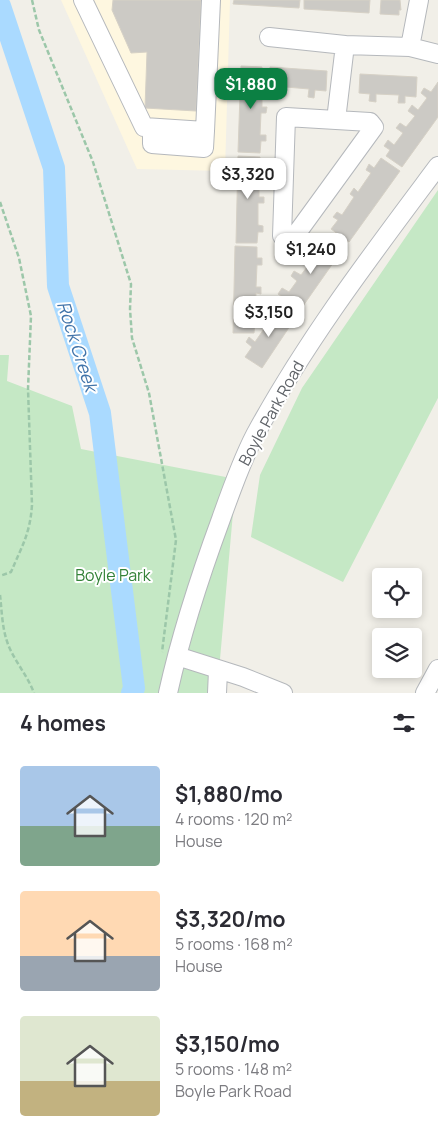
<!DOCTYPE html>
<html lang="en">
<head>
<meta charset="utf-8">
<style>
  body { margin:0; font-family:Manrope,sans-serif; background:#f2f2f3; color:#2b2b33; height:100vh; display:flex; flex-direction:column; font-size:19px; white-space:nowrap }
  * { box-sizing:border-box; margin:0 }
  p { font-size:16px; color:#7c7c81 }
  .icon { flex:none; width:28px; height:28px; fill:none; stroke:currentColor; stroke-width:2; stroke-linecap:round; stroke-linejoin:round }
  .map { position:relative; height:693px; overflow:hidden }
  .side { display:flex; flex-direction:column; background:#fff; flex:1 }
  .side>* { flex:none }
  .buttons { position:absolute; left:372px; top:568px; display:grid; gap:10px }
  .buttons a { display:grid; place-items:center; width:50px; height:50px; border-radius:5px; background:#fff; box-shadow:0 2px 8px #0003; font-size:25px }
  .price { position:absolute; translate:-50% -42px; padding:0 11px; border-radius:10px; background:#fff; color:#222; font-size:16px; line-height:32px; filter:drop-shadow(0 1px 2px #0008) }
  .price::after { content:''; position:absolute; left:50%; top:30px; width:15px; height:11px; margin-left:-8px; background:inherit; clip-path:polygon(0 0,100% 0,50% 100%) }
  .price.selected { background:#0b8043; color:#fff }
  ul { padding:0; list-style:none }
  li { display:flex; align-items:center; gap:15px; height:125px; padding:0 20px }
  li span { display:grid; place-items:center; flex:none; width:140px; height:100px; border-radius:5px; color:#555 }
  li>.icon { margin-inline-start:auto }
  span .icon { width:60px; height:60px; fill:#fffc; stroke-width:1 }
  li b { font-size:21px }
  h2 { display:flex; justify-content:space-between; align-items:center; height:60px; padding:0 20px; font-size:21px }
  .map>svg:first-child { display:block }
  .commercial { fill:#fef7e0 }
  .green { fill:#c5e8c5 }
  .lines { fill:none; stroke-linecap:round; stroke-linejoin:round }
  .river { stroke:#aadaff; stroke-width:22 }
  .building { fill:#cccac5; stroke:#d6d1c6 }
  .minor-casing { stroke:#b5b8bc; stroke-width:20 }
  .path { stroke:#9cc7a9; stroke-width:2.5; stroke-dasharray:5 2.5; stroke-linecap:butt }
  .minor { stroke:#fff; stroke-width:18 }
  .labels { text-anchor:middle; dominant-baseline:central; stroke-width:4; stroke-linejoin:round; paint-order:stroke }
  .street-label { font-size:16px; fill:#5f6368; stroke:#fff }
  .park-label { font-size:16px; fill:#348238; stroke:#fff }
  .water-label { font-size:18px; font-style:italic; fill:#4174aa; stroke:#fff }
</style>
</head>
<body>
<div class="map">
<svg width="438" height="693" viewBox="0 0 438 693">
  <rect width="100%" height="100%" fill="#f1efe8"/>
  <path class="commercial" d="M61 0H230L225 171 137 169Z"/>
  <path class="green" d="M438 190V398L343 582 251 537 260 475 302 388Z
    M0 355H9L7 381 72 406 81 449 236 479 217 693H0Z"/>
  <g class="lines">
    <path class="river" d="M0 6 54 168 58 286 100 413 134 688 132 693"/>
  </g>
  <path class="building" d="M113 0H201L196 111 145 108 147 52 131 53 112 10Z
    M234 0H300L299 8 233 4Z
    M304 0H370L369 13 304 9Z
    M381 0H400L401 10H399V15L380 14Z
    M241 66 262 67V77H267L266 86 262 85V107H267L266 113H261L260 135H266V141H261L260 153 238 152Z
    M270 67 327 71 326 91 315 90 314 98 308 97 309 89 286 87V96L280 95V87H269Z
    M360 74 417 77 416 97 405 96V103H398L399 95 376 94V102L369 101 370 94 359 93Z
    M438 82V117L402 167 386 156 390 150 384 146 388 140 394 145 403 133 396 128 400 123 406 127 415 116 408 111 412 105 418 110 427 98 421 93 424 88 431 92Z
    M238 156 260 157 259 168H265V175H259V197H264V203H258V225L263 226V232H258L257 243H236Z
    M381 158 400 171 349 242 331 229 338 220 333 217 337 212 342 215 354 197 350 194 354 188 358 192 371 173 366 170 369 164 374 168Z
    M330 235 345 246 296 316 280 304 284 298 278 294 282 288 289 292 297 281 291 276 294 271 301 275 310 263 303 259 307 253 313 258 322 245 316 242 319 237 326 242Z
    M235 246 257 247V258H262V265H257L256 287H261V294L256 293 255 315H260V321H255L254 333H233Z
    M278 309 294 320 262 368 245 357 252 347 246 342 249 337 255 342 268 323 263 317 265 312 272 316Z"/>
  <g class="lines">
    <defs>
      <path id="minor" d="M83 0 144 127 205 131 211 0
        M269 37 345 45 410 47 438 54
        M410 47 419 0
        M336 120 286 117 282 236 289 244 374 127 370 122 336 120 345 45
        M152 128V144L204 148 205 131
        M177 656 243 677 283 693
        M168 693C181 634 200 576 221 519 231 491 241 462 255 435 307 339 373 253 438 166
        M217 693 218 671
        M425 693 438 669"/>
    </defs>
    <use href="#minor" class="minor-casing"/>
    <path class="path" d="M32 0 39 30 93 162 131 284 130 309 132 338 149 393 176 540 162 652
      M0 202 19 258 31 316 28 389 32 505C30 534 22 546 11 572L0 576
      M0 595C2 612 2 632 10 649 17 664 28 677 34 693"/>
    <use href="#minor" class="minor"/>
  </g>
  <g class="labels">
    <g class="street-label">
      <text transform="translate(271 413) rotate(-61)">Boyle Park Road</text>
    </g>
    <g class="park-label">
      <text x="113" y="575">Boyle Park</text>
    </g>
    <g class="water-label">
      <text transform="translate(78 346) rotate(72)">Rock Creek</text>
    </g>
  </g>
</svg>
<div class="buttons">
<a><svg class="icon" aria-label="locate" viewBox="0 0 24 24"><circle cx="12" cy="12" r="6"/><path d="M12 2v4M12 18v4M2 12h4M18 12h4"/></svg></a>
<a><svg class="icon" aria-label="layers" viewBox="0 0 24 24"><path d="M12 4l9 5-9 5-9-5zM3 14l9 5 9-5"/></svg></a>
</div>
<b class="price selected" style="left:251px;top:110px">$1,880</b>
<b class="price" style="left:248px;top:200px">$3,320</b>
<b class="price" style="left:311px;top:275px">$1,240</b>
<b class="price" style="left:269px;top:338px">$3,150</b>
</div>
<section class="side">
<h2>4 homes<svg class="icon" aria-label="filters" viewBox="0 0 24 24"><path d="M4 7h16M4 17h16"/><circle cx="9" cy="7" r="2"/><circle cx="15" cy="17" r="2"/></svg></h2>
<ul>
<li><span style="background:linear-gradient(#a9c7e8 60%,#7fa58c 0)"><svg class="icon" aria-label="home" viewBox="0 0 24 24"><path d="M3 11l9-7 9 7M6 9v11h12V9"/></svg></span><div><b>$1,880/mo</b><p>4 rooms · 120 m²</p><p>House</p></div></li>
<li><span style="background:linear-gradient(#ffd9b3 65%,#9aa5b1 0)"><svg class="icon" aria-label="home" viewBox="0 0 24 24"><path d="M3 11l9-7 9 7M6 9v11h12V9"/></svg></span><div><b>$3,320/mo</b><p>5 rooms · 168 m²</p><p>House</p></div></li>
<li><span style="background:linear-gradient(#dfe7d0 65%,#c2b280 0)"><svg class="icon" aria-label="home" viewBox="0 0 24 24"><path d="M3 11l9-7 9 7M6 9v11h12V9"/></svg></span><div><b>$3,150/mo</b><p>5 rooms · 148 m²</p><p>Boyle Park Road</p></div></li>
</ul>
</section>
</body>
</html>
